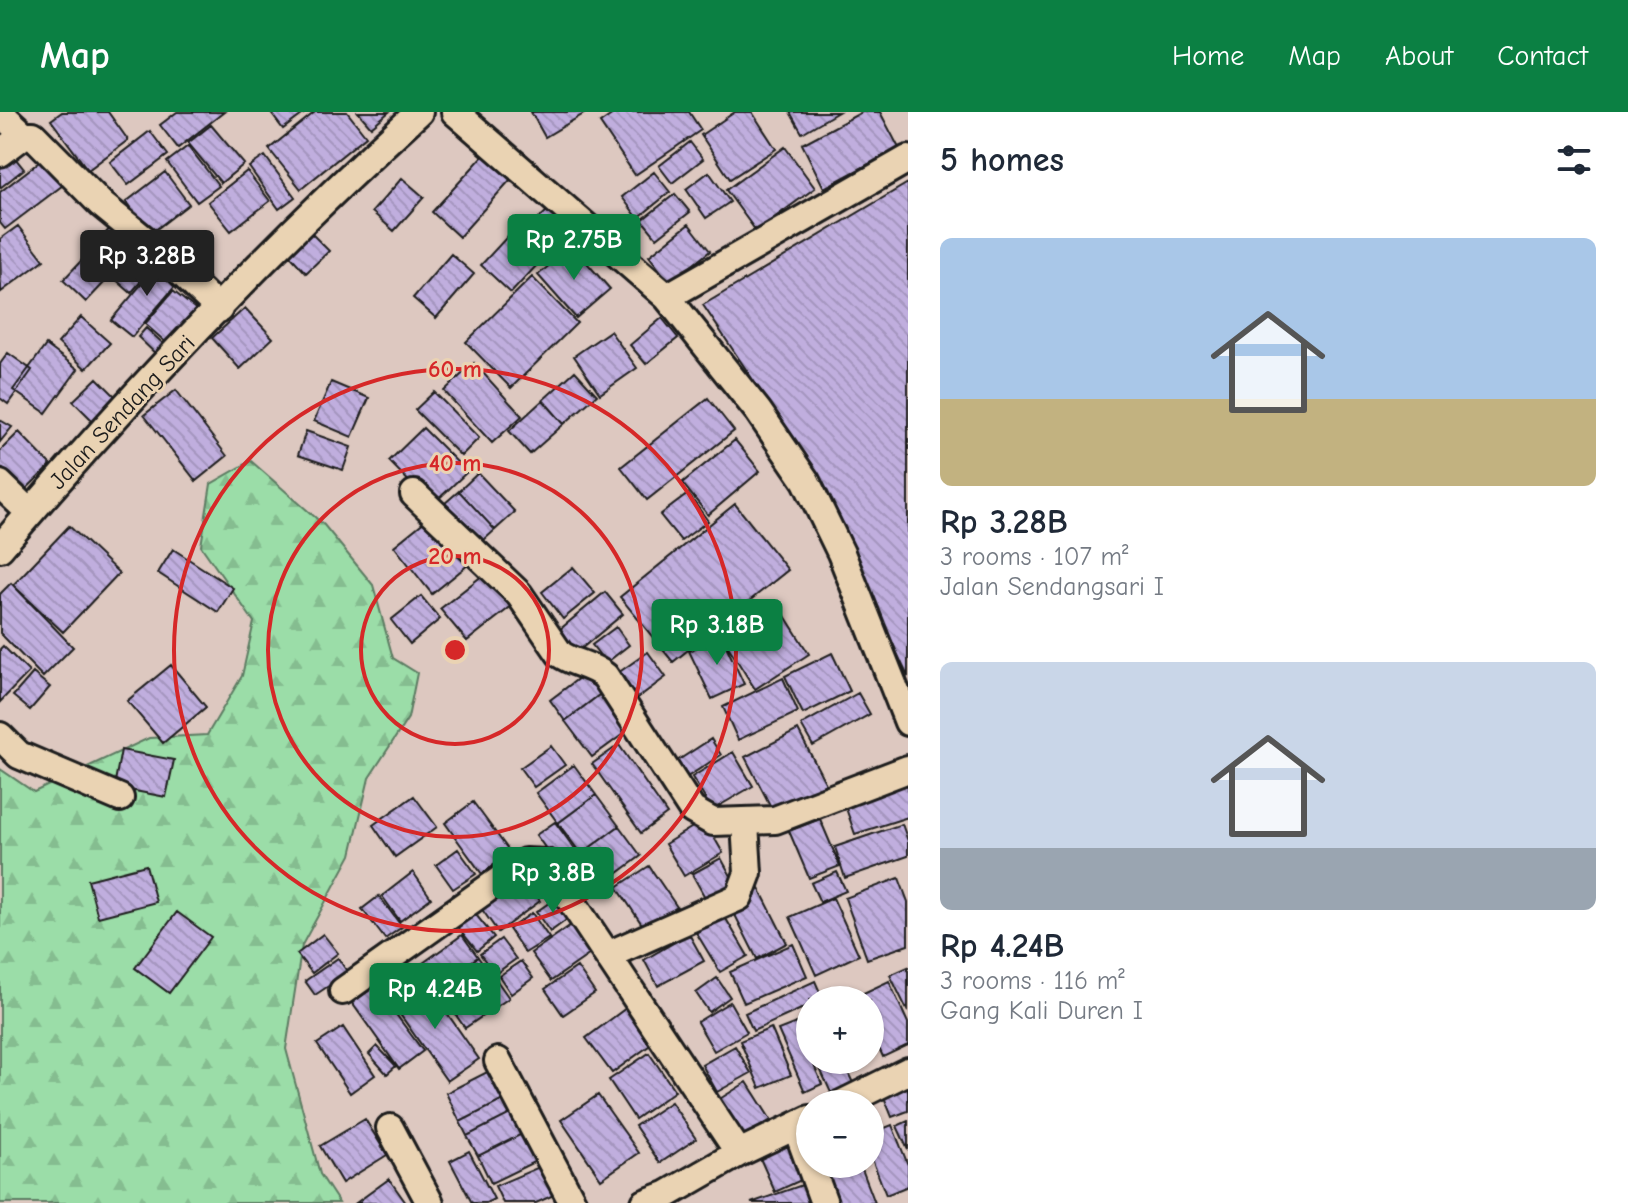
<!DOCTYPE html>
<html lang="en">
<head>
<meta charset="utf-8">
<style>
  body { margin:0; font-family:"Comic Neue",sans-serif; background:#f2f2f3; color:#1f2937; height:100vh; display:flex; flex-direction:column; font-size:30px; white-space:nowrap }
  * { box-sizing:border-box; margin:0 }
  p { font-size:26px; color:#747a83 }
  .icon { flex:none; width:44px; height:44px; fill:none; stroke:currentColor; stroke-width:2; stroke-linecap:round; stroke-linejoin:round }
  .map { position:relative; flex:1; overflow:hidden }
  .drawer { display:flex; flex-direction:column; background:#fff; width:720px }
  .drawer>* { flex:none }
  .fabs { position:absolute; left:796px; top:874px; display:grid; gap:16px }
  .fabs a { display:grid; place-items:center; width:88px; height:88px; border-radius:50%; background:#fff; box-shadow:0 2px 6px #0004; font-size:40px }
  .price { position:absolute; translate:-50% -68px; padding:0 18px; border-radius:8px; background:#0b8043; color:#fff; font-size:26px; line-height:52px; filter:drop-shadow(0 2px 4px #0008) }
  .price::after { content:''; position:absolute; left:50%; top:48px; width:24px; height:18px; margin-left:-12px; background:inherit; clip-path:polygon(0 0,100% 0,50% 100%) }
  .price.active { background:#222; color:#fff }
  ul { padding:0; list-style:none }
  li { display:grid; align-content:center; gap:16px; height:424px; padding:0 32px }
  li span { display:grid; place-items:center; height:248px; border-radius:12px; color:#555 }
  li>.icon { margin-inline-start:auto }
  span .icon { width:144px; height:144px; fill:#fffc; stroke-width:1 }
  li b { font-size:34px }
  h2 { display:flex; justify-content:space-between; align-items:center; height:96px; padding:0 32px; font-size:34px }
  header { display:flex; align-items:center; gap:48px; box-sizing:border-box; height:112px; padding:0 40px; background:#0b8043; color:#fff }
  header strong { font-size:38px }
  nav { display:flex; gap:44px; margin-inline-start:auto; font-size:28px }
  main { display:flex; flex:1; min-height:0 }
  .map>svg:first-child { display:block }
  .forest { fill:url(#forest-firs); stroke:#5c7c62; stroke-width:2 }
  .building { fill:url(#building-back-hatch); stroke:#1c1c1c; stroke-width:2 }
  .lines { fill:none; stroke-linecap:round; stroke-linejoin:round }
  .minor-casing { stroke:#1c1c1c; stroke-width:32 }
  .minor { stroke:#ead3b3; stroke-width:26 }
  .ring { fill:none; stroke:#d62828; stroke-width:4 }
  .labels { text-anchor:middle; dominant-baseline:central; stroke-width:6; stroke-linejoin:round; paint-order:stroke }
  .street-label { font-size:24px; fill:#1c1c1c; stroke:#ead3b3 }
  .centre { fill:#d62828; stroke:#ead3b3; stroke-width:4 }
  .ring-label { font-size:24px; text-anchor:middle; font-weight:bold; fill:#d62828; stroke:#ead3b3; stroke-width:6; stroke-linejoin:round; paint-order:stroke }
</style>
</head>
<body>
<header>
<strong>Map</strong>
<nav><a>Home</a><a>Map</a><a>About</a><a>Contact</a></nav>
</header>
<main>
<div class="map">
<svg width="908" height="1091" viewBox="0 0 908 1091">
  <defs>
    <pattern id="forest-firs" width="22" height="20" patternUnits="userSpaceOnUse" patternTransform="scale(2)"><rect width="22" height="20" fill="#9bdda8"/><path d="M5 1l3.5 6h-7zM16 11l3.5 6h-7z" fill="#85bd90"/></pattern>
    <pattern id="building-back-hatch" width="6" height="6" patternUnits="userSpaceOnUse" patternTransform="scale(2)"><rect width="6" height="6" fill="#c0aede"/><path d="M-1 5l2 2M0 0l6 6M5-1l2 2" fill="none" stroke="#a495be"/></pattern>
  </defs>
  <rect width="100%" height="100%" fill="#ddc8c0"/>
  <filter id="ink" filterUnits="userSpaceOnUse"><feTurbulence type="fractalNoise" baseFrequency=".0125" numOctaves="2"/><feDisplacementMap in="SourceGraphic" scale="16" xChannelSelector="R" yChannelSelector="G"/><feConvolveMatrix kernelMatrix="1 2 1 2 8 2 1 2 1" color-interpolation-filters="sRGB"/></filter>
  <g filter="url(#ink)">
    <path class="forest" d="M251 349 324 413 373 473 393 546 417 561 408 606 369 666 351 743 302 833 286 937 320 1062 339 1091H0V657L34 680 149 626 207 623 242 564 254 510 201 434 211 372Z"/>
    <path class="building" d="M62 0H108L128 28 88 58 51 8Z
      M177 0H224L178 36 160 13Z
      M270 0H306L283 17Z
      M315 0H347L366 24 301 77 269 37Z
      M358 0H389L371 15Z
      M531 0H587L545 25Z
      M616 0H689L701 18 635 63 600 11Z
      M735 0H752L776 37 730 67 701 23Z
      M790 0H838L802 21Z
      M862 0H880L899 36 824 76 802 32Z
      M211 13 244 52 221 71 188 31Z
      M150 19 168 43 128 73 110 50Z
      M690 30 703 47 672 71 659 54Z
      M3 31 24 57 0 76V34Z
      M188 34 219 74 197 90 167 50Z
      M785 35 815 76 756 119 726 78Z
      M51 41 71 67 5 117 0 111V80Z
      M484 43 511 67 459 125 432 100Z
      M265 44 295 85 279 97 249 55Z
      M247 59 270 89 231 119 208 90Z
      M165 60 189 92 150 122 126 90Z
      M654 60 670 80 638 106 622 85Z
      M709 60 730 90 706 106 686 77Z
      M402 66 424 85 394 119 372 100Z
      M908 71V565L814 359 703 193Z
      M675 82 690 100 657 126 642 108Z
      M548 98 575 125 558 142 530 115Z
      M520 111 550 139 511 181 481 153Z
      M114 112 139 135 109 168 83 146Z
      M689 112 710 139 670 171 649 144Z
      M18 114 44 148 1 180 0 127Z
      M306 116 329 139 306 161 284 137Z
      M141 133 159 148 131 181 114 166Z
      M572 134 610 177 576 206 538 163Z
      M451 142 474 162 436 206 413 186Z
      M162 148 183 165 132 225 111 208Z
      M81 149 104 171 86 190 63 168Z
      M532 165 577 211 511 276 466 230Z
      M173 179 198 199 169 233 145 212Z
      M245 196 273 226 240 257 212 226Z
      M81 205 110 231 86 257 58 231Z
      M662 206 678 226 646 252 630 233Z
      M146 216 168 236 159 245 138 225Z
      M610 219 637 256 600 282 574 244Z
      M46 233 78 257 46 301 13 278Z
      M8 241 32 258 8 292 0 286V252Z
      M474 251 522 304 492 331 444 279Z
      M575 259 597 283 564 312 543 288Z
      M97 266 117 286 93 309 73 289Z
      M331 270 369 286 352 325 314 309Z
      M176 278 227 344 196 369 144 303Z
      M434 280 479 326 461 344 415 298Z
      M708 286 734 319 647 388 621 355Z
      M543 288 564 312 530 342 509 319Z
      M0 308 12 315 0 330Z
      M423 316 467 360 432 393 389 349Z
      M306 319 351 335 343 358 298 343Z
      M19 320 51 353 24 379 0 354V339Z
      M735 328 760 359 708 403 682 371Z
      M478 361 515 400 495 418 459 379Z
      M459 379 495 418 474 437 437 398Z
      M688 382 708 409 681 429 660 403Z
      M735 392 788 458 673 550 620 485Z
      M430 405 469 452 432 482 394 434Z
      M69 414 119 461 63 520 13 473Z
      M173 437 233 476 218 500 158 461Z
      M573 455 595 481 563 507 542 480Z
      M492 456 518 489 467 529 440 497Z
      M11 471 73 535 43 565 0 521V482Z
      M605 480 623 502 570 546 552 524Z
      M421 484 440 507 410 532 391 508Z
      M780 496 809 542 755 577 726 531Z
      M616 515 629 533 606 551 592 533Z
      M721 523 744 572 712 587 689 539Z
      M3 534 29 560 0 590V537Z
      M648 540 666 565 636 587 618 561Z
      M832 541 850 579 803 602 785 564Z
      M171 553 206 595 163 631 127 589Z
      M587 560 603 580 565 609 550 588Z
      M33 561 50 575 30 598 13 584Z
      M783 566 798 600 738 628 723 595Z
      M603 580 630 617 592 645 565 609Z
      M858 581 870 602 813 634 801 613Z
      M798 618 826 672 773 699 745 645Z
      M711 627 721 643 687 665 677 649Z
      M619 633 667 702 641 721 592 652Z
      M551 634 565 653 534 675 520 656Z
      M121 638 174 648 166 685 114 675Z
      M733 640 753 674 712 698 692 665Z
      M574 653 596 683 558 711 536 681Z
      M908 664V705L855 722 842 685Z
      M596 683 619 714 581 742 558 711Z
      M414 684 437 715 395 745 373 713Z
      M473 690 510 740 482 762 445 711Z
      M820 707 840 754 809 766 789 719Z
      M704 708 723 741 684 764 665 732Z
      M555 710 576 739 557 752 536 723Z
      M902 712 908 729V744L845 766 835 735Z
      M619 714 641 744 603 772 581 742Z
      M458 737 476 762 453 777 436 753Z
      M721 746 736 773 707 789 692 762Z
      M146 753 156 790 98 805 88 768Z
      M649 754 677 795 645 817 617 775Z
      M516 757 540 789 498 820 474 786Z
      M413 760 431 786 400 809 382 784Z
      M837 760 846 779 820 790 811 771Z
      M899 766 908 790V833L867 847 845 786Z
      M755 768 787 831 757 847 725 783Z
      M379 784 402 815 385 827 362 797Z
      M556 786 569 806 550 820 536 800Z
      M833 786 859 843 816 863 790 805Z
      M716 790 748 844 720 860 688 807Z
      M468 793 494 825 477 839 451 806Z
      M177 800 211 825 169 881 135 856Z
      M532 801 549 826 525 841 509 817Z
      M574 811 593 840 551 869 531 841Z
      M323 822 338 841 312 861 297 842Z
      M689 822 704 849 658 874 644 848Z
      M462 823 478 845 438 873 423 851Z
      M501 827 516 847 495 862 480 842Z
      M793 832 807 864 744 891 730 860Z
      M478 845 491 864 451 892 438 873Z
      M338 846 348 861 315 883 305 869Z
      M521 849 533 866 511 882 499 864Z
      M577 855 595 881 563 903 545 877Z
      M908 855V900L890 863Z
      M495 866 509 886 465 916 451 896Z
      M717 866 730 885 709 900 696 881Z
      M424 868 479 947 447 969 392 891Z
      M815 869 823 887 810 888V893L753 919 745 901Z
      M889 869 908 911V933L883 945 870 916V888H857L855 885Z
      M375 874 423 939 399 957 352 891Z
      M730 890 747 920 714 939 697 910Z
      M626 896 653 931 612 961 586 926Z
      M810 908V935L800 913Z
      M796 911 822 972 805 980 778 918Z
      M343 915 375 963 350 981 317 932Z
      M771 916 791 963 760 976 740 929Z
      M377 934 396 954 387 962 369 942Z
      M735 934 751 961 717 980 702 953Z
      M649 941 675 979 635 1007 609 968Z
      M816 948H842L854 973 832 983Z
      M499 954 513 983 460 1010 446 981Z
      M747 970 771 1008 742 1025 718 988Z
      M908 970V999L892 1005 882 980Z
      M513 983 520 997 467 1024 460 1010Z
      M598 983 639 1041 601 1067 561 1008Z
      M671 990 696 1027 660 1051 635 1014Z
      M520 997 530 1018 478 1044 467 1024Z
      M365 1007 387 1043 342 1071 320 1034Z
      M908 1009V1038L897 1014Z
      M892 1013 908 1053V1074L886 1083 870 1042V1022Z
      M530 1018 544 1045 491 1071 478 1044Z
      M794 1029 810 1064 775 1080 759 1044Z
      M469 1039 494 1087 486 1091H472L450 1049Z
      M821 1052H860L875 1091H835Z
      M544 1053 556 1082 536 1091H503L495 1074Z
      M389 1067 406 1091H356Z
      M808 1071 815 1091H751Z"/>
    <g class="lines">
      <defs>
        <path id="minor" d="M455 0 667 185 758 299 806 369 841 441 908 610
          M0 1 24 23H33L101 92 161 141 219 197
          M0 41 24 23
          M667 185 908 47
          M0 372 30 401
          M414 382 519 482 560 542C574 552 591 552 605 564L692 698 713 710 775 708 908 657
          M0 436C130 283 270 136 419 0
          M0 624 19 643 120 686
          M608 843 739 785 748 761 745 711
          M343 879 525 750 546 751 739 1041
          M498 949 573 1091
          M841 992 908 959
          M796 1014 824 1091
          M390 1016 430 1091
          M645 1091 666 1083 739 1041 810 1007"/>
      </defs>
      <use href="#minor" class="minor-casing"/>
      <use href="#minor" class="minor"/>
    </g>
  </g>
  <g class="ring">
    <circle cx="455" cy="538" r="94"/>
    <circle cx="455" cy="538" r="187"/>
    <circle cx="455" cy="538" r="281"/>
  </g>
  <g class="labels">
    <g class="street-label">
      <text transform="translate(122 300) rotate(-47)">Jalan Sendang Sari</text>
    </g>
  </g>
  <circle cx="455" cy="538" r="12" class="centre"/>
  <g class="ring-label">
    <text x="455" y="265">60 m</text>
    <text x="455" y="359">40 m</text>
    <text x="455" y="452">20 m</text>
  </g>
</svg>
<div class="fabs">
<a>+</a>
<a>−</a>
</div>
<b class="price" style="left:574px;top:170px">Rp 2.75B</b>
<b class="price active" style="left:147px;top:186px">Rp 3.28B</b>
<b class="price" style="left:717px;top:555px">Rp 3.18B</b>
<b class="price" style="left:553px;top:803px">Rp 3.8B</b>
<b class="price" style="left:435px;top:919px">Rp 4.24B</b>
</div>
<section class="drawer">
<h2>5 homes<svg class="icon" aria-label="filters" viewBox="0 0 24 24"><path d="M4 7h16M4 17h16"/><circle cx="9" cy="7" r="2"/><circle cx="15" cy="17" r="2"/></svg></h2>
<ul>
<li><span style="background:linear-gradient(#a9c7e8 65%,#c2b280 0)"><svg class="icon" aria-label="home" viewBox="0 0 24 24"><path d="M3 11l9-7 9 7M6 9v11h12V9"/></svg></span><div><b>Rp 3.28B</b><p>3 rooms · 107 m²</p><p>Jalan Sendangsari I</p></div></li>
<li><span style="background:linear-gradient(#c9d6e8 75%,#9aa5b1 0)"><svg class="icon" aria-label="home" viewBox="0 0 24 24"><path d="M3 11l9-7 9 7M6 9v11h12V9"/></svg></span><div><b>Rp 4.24B</b><p>3 rooms · 116 m²</p><p>Gang Kali Duren I</p></div></li>
</ul>
</section>
</main>
</body>
</html>
